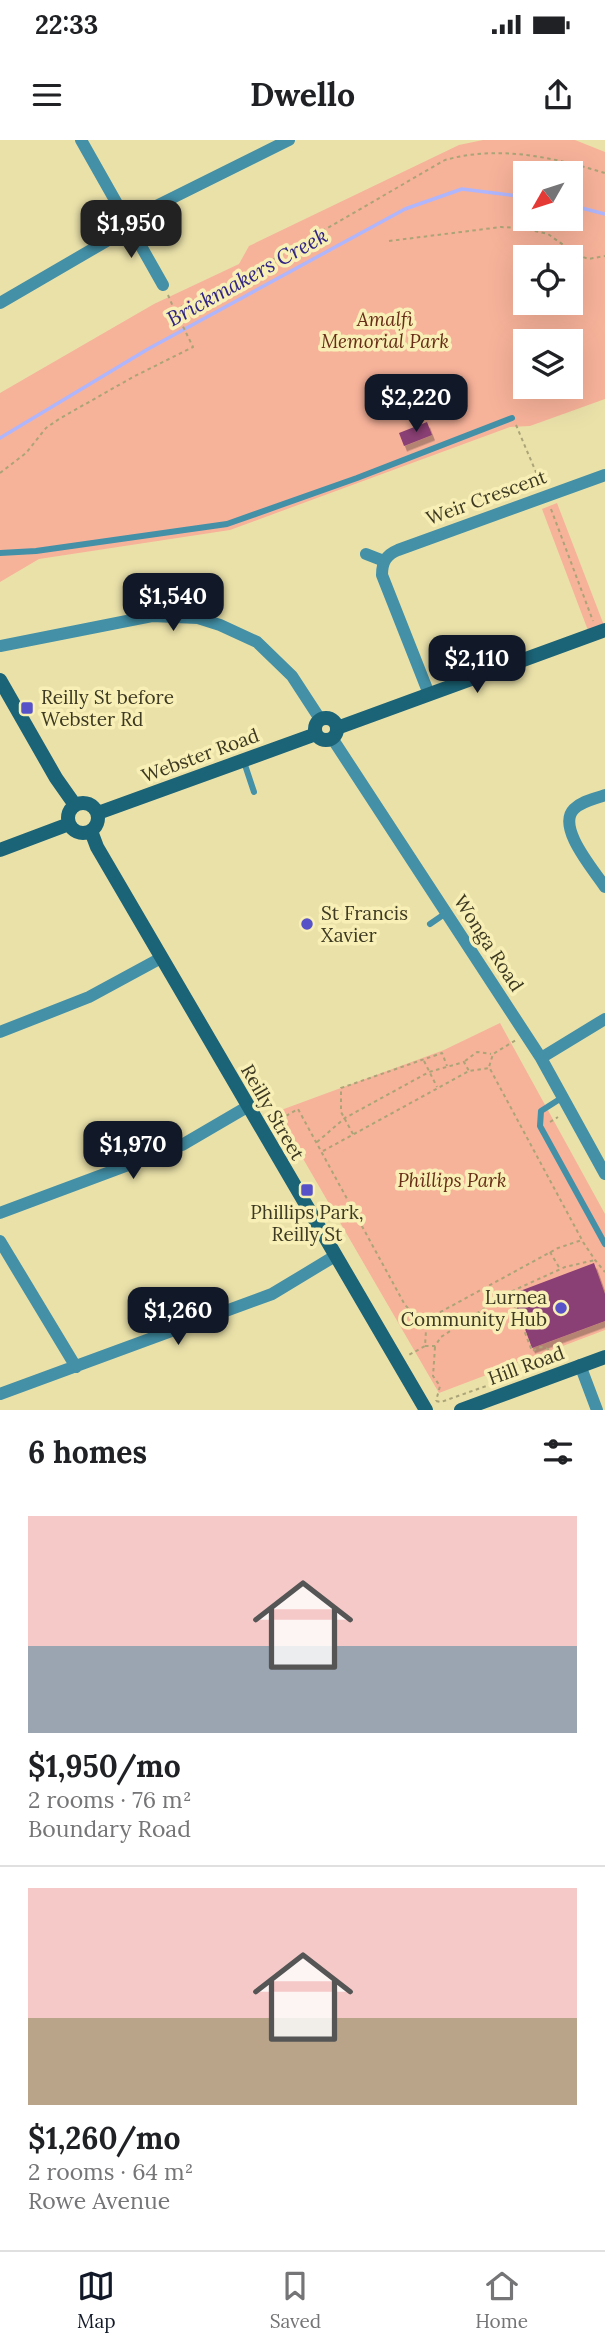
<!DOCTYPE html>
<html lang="en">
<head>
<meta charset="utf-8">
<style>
  body { margin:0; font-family:Lora,serif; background:#f2f2f2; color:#202124; height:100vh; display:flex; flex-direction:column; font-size:26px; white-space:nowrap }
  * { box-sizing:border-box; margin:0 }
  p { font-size:23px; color:#757577 }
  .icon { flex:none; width:38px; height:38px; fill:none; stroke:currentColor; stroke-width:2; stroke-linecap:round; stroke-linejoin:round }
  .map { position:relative; height:1270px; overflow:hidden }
  .panel { display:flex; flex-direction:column; background:#fff; flex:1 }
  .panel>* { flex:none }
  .needle { width:46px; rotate:231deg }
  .controls { position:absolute; left:513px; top:21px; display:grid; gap:14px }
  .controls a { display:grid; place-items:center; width:70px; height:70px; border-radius:0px; background:#fff; box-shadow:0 7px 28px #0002; font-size:35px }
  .price { position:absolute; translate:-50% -60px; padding:0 16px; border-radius:14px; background:#111827; color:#fff; font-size:23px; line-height:46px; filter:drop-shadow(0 2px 4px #0008) }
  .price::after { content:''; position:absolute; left:50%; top:42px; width:21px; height:16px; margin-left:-10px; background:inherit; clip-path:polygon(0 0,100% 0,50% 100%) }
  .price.current { background:#222; color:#fff }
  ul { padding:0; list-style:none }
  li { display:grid; align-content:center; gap:14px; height:371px; padding:0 28px }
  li+li { border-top:2px solid #e0e0e0 }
  li span { display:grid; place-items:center; height:217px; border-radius:0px; color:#555 }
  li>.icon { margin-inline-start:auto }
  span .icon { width:126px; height:126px; fill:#fffc; stroke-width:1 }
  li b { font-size:30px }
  h2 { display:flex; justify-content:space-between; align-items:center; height:84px; padding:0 28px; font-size:30px }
  .status { display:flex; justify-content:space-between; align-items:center; height:49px; padding:0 35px; background:#fff; direction:ltr }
  .status svg { height:19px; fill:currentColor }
  header { display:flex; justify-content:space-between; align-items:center; height:91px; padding:0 28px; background:#fff; font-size:32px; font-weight:700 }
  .menu { display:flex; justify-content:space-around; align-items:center; height:98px; border-top:2px solid #e0e0e0; background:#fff; font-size:19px; color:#757577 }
  .menu a { display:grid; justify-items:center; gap:4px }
  .menu .current { color:#111827 }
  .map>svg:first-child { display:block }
  .green { fill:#f7b29a; fill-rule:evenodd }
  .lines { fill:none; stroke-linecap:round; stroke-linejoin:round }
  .stream { stroke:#b0b6fb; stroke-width:3.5 }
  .building { fill:#8b3f74; filter:url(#shadow) }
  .path { stroke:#aba478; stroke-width:2; stroke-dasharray:3.5 3.5; stroke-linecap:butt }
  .lane { stroke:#4390a7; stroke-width:6 }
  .street { stroke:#4390a7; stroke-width:12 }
  .secondary { stroke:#1b6376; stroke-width:14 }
  .poi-dot { fill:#5852c9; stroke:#f7efb5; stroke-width:2.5 }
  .labels { text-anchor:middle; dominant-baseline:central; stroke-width:7; stroke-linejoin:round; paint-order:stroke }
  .park-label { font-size:19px; font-style:italic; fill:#682d17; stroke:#f7efb5 }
  .street-label { font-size:19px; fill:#3d3922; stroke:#f7efb5 }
  .poi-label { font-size:19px; fill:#3d3922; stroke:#f7efb5; text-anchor:start }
  .water-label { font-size:21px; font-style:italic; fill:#302484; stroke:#f7efb5 }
</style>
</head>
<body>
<div class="status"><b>22:33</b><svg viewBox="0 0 49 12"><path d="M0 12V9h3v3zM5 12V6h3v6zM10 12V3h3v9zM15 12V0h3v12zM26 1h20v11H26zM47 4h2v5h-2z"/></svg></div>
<header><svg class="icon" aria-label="menu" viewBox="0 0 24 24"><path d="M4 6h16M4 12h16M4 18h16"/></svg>Dwello<svg class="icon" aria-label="share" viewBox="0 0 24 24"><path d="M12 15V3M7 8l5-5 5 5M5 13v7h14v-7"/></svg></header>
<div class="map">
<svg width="605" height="1270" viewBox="0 0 605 1270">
  <defs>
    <filter id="shadow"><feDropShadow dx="3" dy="5.5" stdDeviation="0" flood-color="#0004"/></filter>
  </defs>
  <rect width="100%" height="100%" fill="#eae1a9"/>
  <path class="green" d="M483 0H575L605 12V259L530 286 510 287 230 390 39 419 0 442V253L154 164 239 124 249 106 459 5ZM525 33H570V79H525ZM525 117H570V163H525ZM525 201H570V247H525Z
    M557 363 605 488 589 493 542 369Z
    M500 883 605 1074V1190L439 1253 280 979 273 973 444 910Z"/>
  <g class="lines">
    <path class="stream" d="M570 65 605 74
      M0 298 148 209 405 69 462 49 525 57"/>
  </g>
  <path class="building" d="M427 282 432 295 404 306 399 293Z
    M594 1123 605 1154V1181L532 1208 512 1154Z"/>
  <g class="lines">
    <path class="path" d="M389 101 501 87 521 88 548 94 576 114 588 119 605 116
      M168 155 174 169
      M516 285 541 344
      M0 333 26 313 46 288 59 279 133 237 193 207 175 170 260 127 445 20C499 5 552 17 605 33
      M551 369 593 481
      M424 921 437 947
      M465 921 477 912 491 914
      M550 982 558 977
      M274 983 298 969 405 1165 413 1173 427 1175 425 1206 407 1216
      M353 994 341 972V948L442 913 447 926
      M317 1002 345 978 429 932 464 922 469 931
      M323 1011 469 931 489 928
      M583 1102 595 1120 605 1132
      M550 1112 560 1129
      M510 1153 532 1211 541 1207 548 1209 553 1222
      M427 1175 433 1176 558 1108 582 1100 489 927 493 914 516 900
      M425 1206H435L441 1197 508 1153 565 1127 595 1120
      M435 1207 433 1236 440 1246 436 1261
      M436 1261 441 1262 506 1239"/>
    <path class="lane" d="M0 413 36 411 227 384 357 338 512 278
      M244 622 254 652
      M430 784 446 773
      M563 957 541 971 540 986 605 1104"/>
    <path class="street" d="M81 0 163 145
      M128 80 289 0
      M0 163 122 92 128 80
      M366 414 384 421
      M0 506 152 476 198 478 220 485 257 502 292 536 320 579
      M429 554 382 435C382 422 386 415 398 410L605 335
      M332 598 541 918 605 1034
      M605 655C595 659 582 661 574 669 556 687 594 730 605 747
      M0 892 89 857 161 818
      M541 918 605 879
      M0 1073 182 1005 247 967
      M0 1101 76 1227
      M580 1225 597 1270
      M0 1254 272 1154 335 1116"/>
    <path class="secondary" d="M0 540 56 638 75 665
      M315 589a11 11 0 1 1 22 0a11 11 0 1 1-22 0Z
      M337 588 605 490
      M68 678a15 15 0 1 1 30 0a15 15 0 1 1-30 0Z
      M98 673 316 594
      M91 691 97 707 426 1270
      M0 710 69 684
      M461 1270 605 1217"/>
  </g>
  <g class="poi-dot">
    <rect x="20" y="561" width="14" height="14" rx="3.5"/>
    <circle cx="307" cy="784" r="7"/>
    <rect x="300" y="1043" width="14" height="14" rx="3.5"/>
    <circle cx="561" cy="1168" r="7"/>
  </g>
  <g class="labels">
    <g class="park-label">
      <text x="385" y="179">Amalfi<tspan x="385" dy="22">Memorial Park</tspan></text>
      <text x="452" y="1040">Phillips Park</text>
    </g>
    <g class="street-label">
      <text transform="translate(486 357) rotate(-20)">Weir Crescent</text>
      <text transform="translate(200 615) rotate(-20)">Webster Road</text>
      <text transform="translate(489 803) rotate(57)">Wonga Road</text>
      <text transform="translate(273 972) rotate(60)">Reilly Street</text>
      <text transform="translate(526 1225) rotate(-20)">Hill Road</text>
    </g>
    <g class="poi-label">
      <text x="41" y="557">Reilly St before<tspan x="41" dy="22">Webster Rd</tspan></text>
      <text x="321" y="773">St Francis<tspan x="321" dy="22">Xavier</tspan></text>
      <text x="307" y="1072" text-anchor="middle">Phillips Park,<tspan x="307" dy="22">Reilly St</tspan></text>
      <text x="547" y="1157" text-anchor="end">Lurnea<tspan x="547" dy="22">Community Hub</tspan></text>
    </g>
    <g class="water-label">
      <text transform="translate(247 137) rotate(-29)">Brickmakers Creek</text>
    </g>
  </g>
</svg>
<div class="controls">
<a><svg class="needle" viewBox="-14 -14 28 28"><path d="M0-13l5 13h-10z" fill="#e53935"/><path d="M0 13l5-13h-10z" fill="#757577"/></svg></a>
<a><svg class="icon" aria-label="locate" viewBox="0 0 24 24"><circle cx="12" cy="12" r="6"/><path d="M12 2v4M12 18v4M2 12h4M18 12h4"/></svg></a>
<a><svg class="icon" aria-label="layers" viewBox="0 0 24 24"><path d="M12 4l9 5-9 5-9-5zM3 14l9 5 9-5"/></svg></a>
</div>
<b class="price current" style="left:131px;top:120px">$1,950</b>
<b class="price" style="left:416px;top:294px">$2,220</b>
<b class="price" style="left:173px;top:493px">$1,540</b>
<b class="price" style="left:477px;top:555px">$2,110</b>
<b class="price" style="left:133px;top:1041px">$1,970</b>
<b class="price" style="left:178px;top:1207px">$1,260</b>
</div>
<section class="panel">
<h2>6 homes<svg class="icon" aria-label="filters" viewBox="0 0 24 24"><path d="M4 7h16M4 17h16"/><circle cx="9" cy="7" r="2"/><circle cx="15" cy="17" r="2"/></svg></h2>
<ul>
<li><span style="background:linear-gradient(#f6c9c9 60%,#9aa5b1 0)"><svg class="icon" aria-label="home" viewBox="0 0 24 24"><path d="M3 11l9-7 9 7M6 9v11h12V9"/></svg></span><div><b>$1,950/mo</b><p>2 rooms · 76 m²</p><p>Boundary Road</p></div></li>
<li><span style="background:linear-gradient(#f6c9c9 60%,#b9a48a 0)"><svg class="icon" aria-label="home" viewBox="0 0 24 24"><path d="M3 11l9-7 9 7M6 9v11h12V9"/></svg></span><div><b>$1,260/mo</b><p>2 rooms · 64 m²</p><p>Rowe Avenue</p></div></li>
</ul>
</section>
<nav class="menu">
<a class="current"><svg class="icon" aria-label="map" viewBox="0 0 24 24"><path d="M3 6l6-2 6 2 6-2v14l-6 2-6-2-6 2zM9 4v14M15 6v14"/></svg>Map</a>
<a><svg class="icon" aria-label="saved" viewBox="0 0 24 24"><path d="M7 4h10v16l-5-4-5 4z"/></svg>Saved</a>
<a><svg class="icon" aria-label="home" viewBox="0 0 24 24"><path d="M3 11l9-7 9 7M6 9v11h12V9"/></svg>Home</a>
</nav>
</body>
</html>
